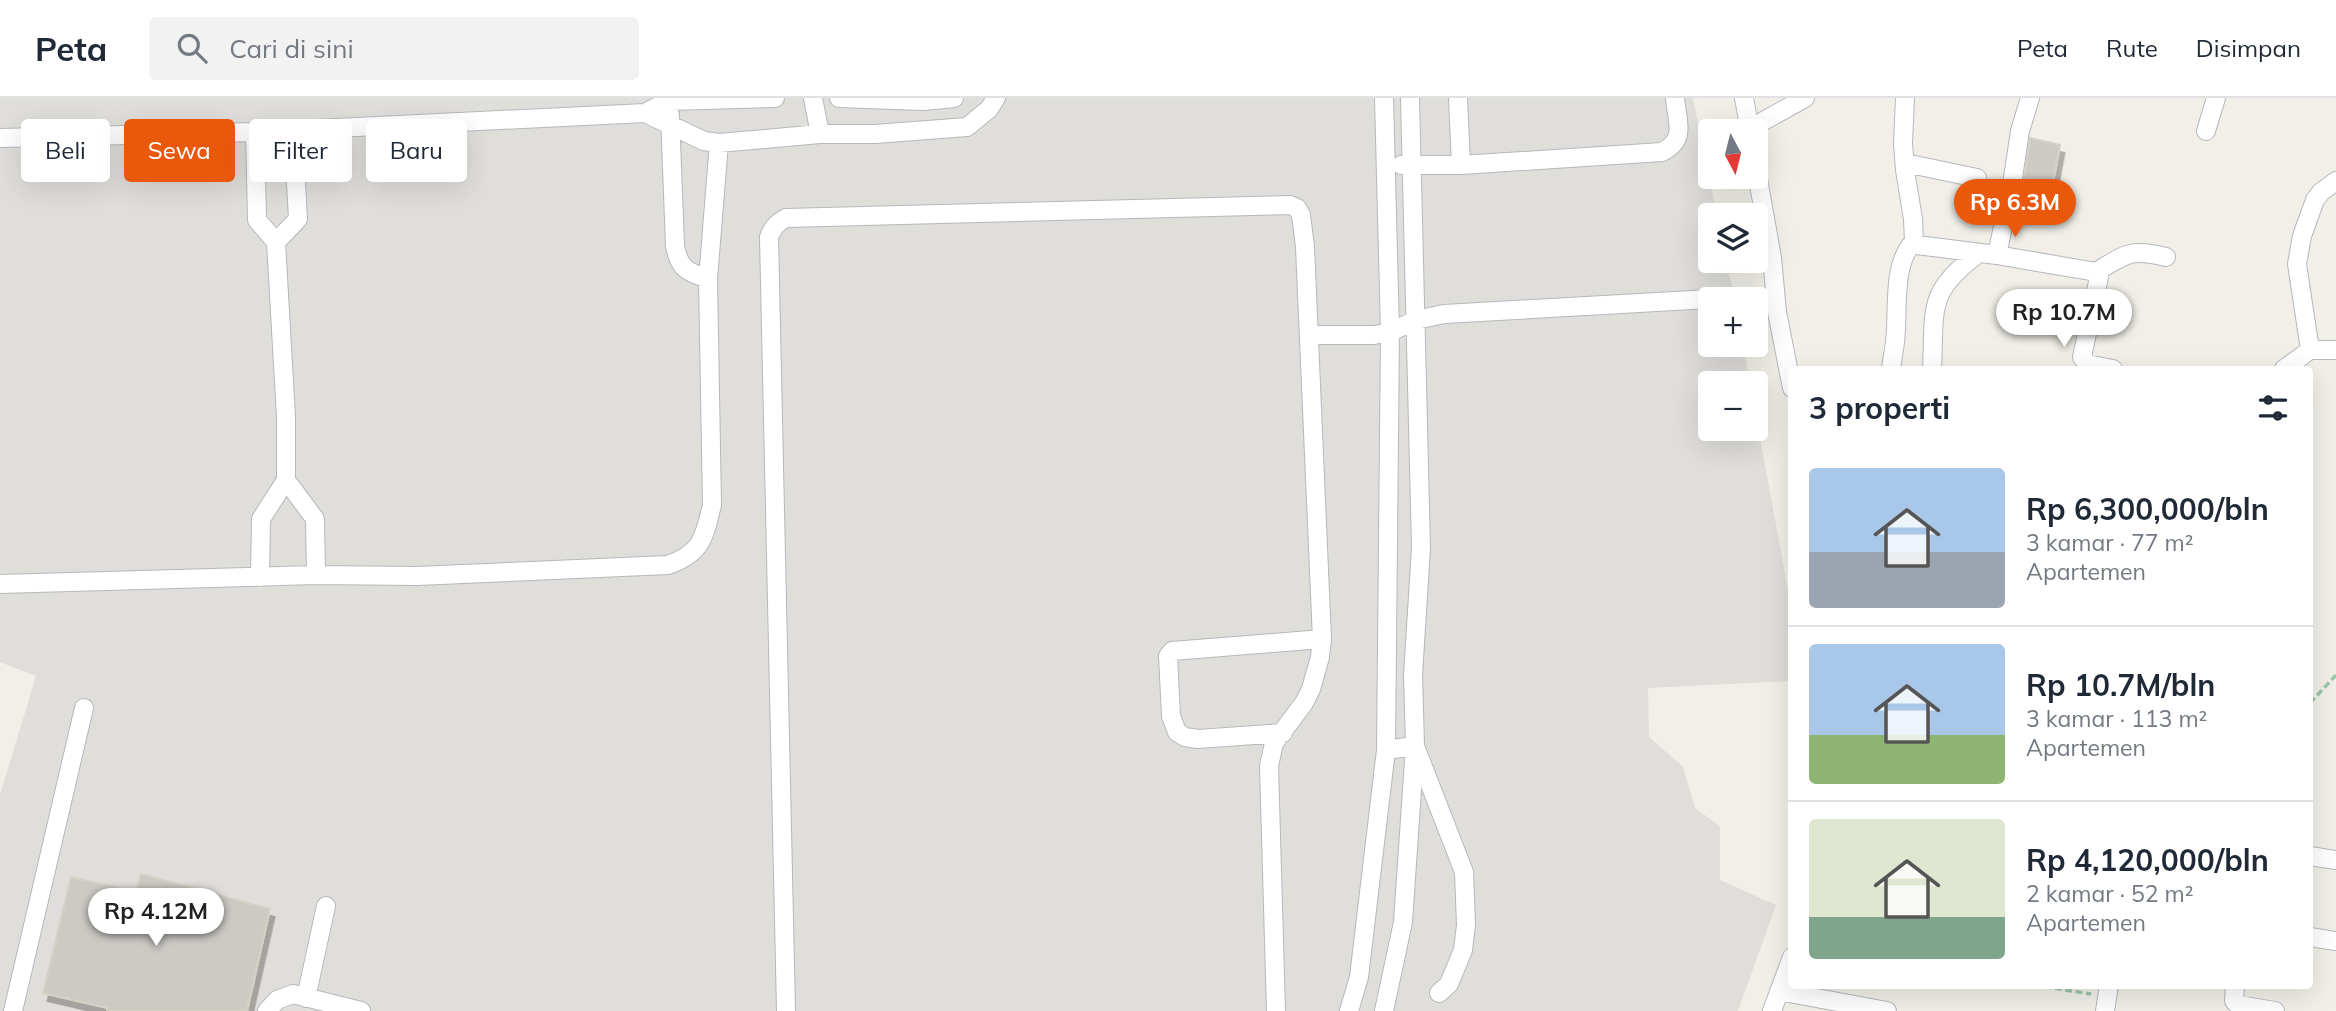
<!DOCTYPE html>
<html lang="id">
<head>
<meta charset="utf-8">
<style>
  body { margin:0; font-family:Mulish,sans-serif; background:#f2f2f3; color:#1f2937; height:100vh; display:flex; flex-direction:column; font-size:26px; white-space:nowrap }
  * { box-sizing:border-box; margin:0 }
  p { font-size:23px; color:#747a83 }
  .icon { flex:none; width:38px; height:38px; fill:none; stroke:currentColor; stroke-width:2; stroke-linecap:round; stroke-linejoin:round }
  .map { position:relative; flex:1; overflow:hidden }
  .panel { position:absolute; left:1788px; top:268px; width:525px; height:623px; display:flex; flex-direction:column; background:#fff; border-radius:7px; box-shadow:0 7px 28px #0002 }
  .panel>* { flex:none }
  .hud { position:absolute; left:21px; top:21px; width:665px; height:63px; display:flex; gap:14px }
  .needle { width:46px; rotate:173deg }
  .controls { position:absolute; left:1698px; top:21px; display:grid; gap:14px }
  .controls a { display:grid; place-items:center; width:70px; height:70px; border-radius:7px; background:#fff; box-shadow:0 7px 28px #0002; font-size:35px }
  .price { position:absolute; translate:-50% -60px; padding:0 16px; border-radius:24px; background:#fff; color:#222; font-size:23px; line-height:46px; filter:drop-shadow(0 2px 4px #0008) }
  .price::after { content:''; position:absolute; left:50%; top:42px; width:21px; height:16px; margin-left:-10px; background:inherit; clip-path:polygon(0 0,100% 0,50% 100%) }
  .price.current { background:#ea580c; color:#fff }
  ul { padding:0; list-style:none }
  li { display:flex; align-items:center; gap:21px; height:175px; padding:0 21px }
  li+li { border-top:2px solid #e0e1e3 }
  li span { display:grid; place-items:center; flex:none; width:196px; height:140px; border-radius:7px; color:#555 }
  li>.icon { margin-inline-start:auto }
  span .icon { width:84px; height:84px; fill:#fffc; stroke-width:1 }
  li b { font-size:30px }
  h2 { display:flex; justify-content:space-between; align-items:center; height:84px; padding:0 21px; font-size:30px }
  .chip { padding:0 24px; border-radius:7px; background:#fff; box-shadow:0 7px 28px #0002; font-size:24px; line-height:63px }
  .chip.current { background:#ea580c; color:#fff }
  header { display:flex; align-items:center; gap:42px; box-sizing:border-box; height:98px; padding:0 35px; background:#fff; border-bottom:2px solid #e0e1e3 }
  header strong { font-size:33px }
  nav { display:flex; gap:38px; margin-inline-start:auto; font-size:24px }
  .search { width:490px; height:63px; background:#f2f2f3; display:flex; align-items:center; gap:18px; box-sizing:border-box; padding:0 24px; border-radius:7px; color:#747a83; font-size:26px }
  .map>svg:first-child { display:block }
  .industrial { fill:#e0deda }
  .building { fill:#cccac5; stroke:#d6d1c6; stroke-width:2; filter:url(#shadow) }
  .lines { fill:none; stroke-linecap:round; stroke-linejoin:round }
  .minor-casing { stroke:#b5b8bc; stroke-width:20 }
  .path { stroke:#9cc7a9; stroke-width:3.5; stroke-dasharray:7 3.5; stroke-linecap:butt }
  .minor { stroke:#fff; stroke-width:18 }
</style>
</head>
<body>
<header>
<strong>Peta</strong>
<div class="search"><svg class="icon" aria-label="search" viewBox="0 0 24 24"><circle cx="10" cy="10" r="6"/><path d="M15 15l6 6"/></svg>Cari di sini</div>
<nav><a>Peta</a><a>Rute</a><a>Disimpan</a></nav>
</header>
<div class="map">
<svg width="2336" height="913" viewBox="0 0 2336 913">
  <defs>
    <filter id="shadow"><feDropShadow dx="4.5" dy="8" stdDeviation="0" flood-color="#0004"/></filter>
  </defs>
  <rect width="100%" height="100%" fill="#f1efe8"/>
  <path class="industrial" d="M0 0H1693L1717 117H1710V163H1726L1735 201H1710V247H1743L1750 285H1710V331H1755V312L1792 514V583L1648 590 1649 639 1683 669 1695 710 1720 728V782L1776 807 1738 913H0V697L36 578 0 564Z"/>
  <path class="building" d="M2030 40 2060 47 2050 100 2022 96Z
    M141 776 270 811 247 913H107L108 910 43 895 71 779 136 794Z"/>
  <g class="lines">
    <defs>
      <path id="minor" d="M813 0 820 36
        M839 0 924 3 954 0
        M1458 0 1461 67
        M1744 0 1750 33
        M1905 0 1903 45 1905 72 1913 121 1914 143 1917 147 1997 157 2096 174C2126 156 2130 150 2166 159
        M645 15 704 43 719 45 820 36H875L967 29 989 11 996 0
        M670 17 675 148C680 172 686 173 708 181
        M1749 31 1805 0
        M2206 33 2216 0
        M255 34 257 122 276 144 286 319V382L261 421 260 479
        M0 40 255 34 645 15 668 3 775 0
        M1755 64 1772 160 1777 214 1792 290
        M1905 65 1977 80
        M1401 67H1461L1662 54C1687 41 1677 25 1675 0
        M276 144 298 121 293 31
        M1997 157 2012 86 2020 33 2030 0
        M2096 174 2099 179 2082 259 2087 266 2113 271
        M1713 201 1734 200
        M1310 237H1374L1390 234 1416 222 1444 216 1710 201
        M2310 252H2336
        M1891 271C1892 262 1894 253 1895 244 1899 212 1891 168 1914 143
        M1932 271C1935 211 1926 194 1979 155
        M2284 271 2310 252 2297 166 2302 138 2315 102 2321 94 2336 83
        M286 382 315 421 316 477
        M0 486 316 477 417 478 668 467C702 455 704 440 712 407L708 181 719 45
        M1283 635 1198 641 1185 639 1177 634 1171 618 1168 558 1172 553 1322 541
        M1386 652 1415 648 1464 774 1466 827 1463 852 1449 886 1439 895
        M2310 758 2336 762
        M2310 839 2336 843
        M2235 887 2234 903 2238 907 2275 913
        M1779 893 1887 913
        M306 900 326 808
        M13 913 84 610
        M267 913 277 902 293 896 361 913
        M786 913 769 139C773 129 777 125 786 120L1290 107 1297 110 1301 117 1305 149 1322 541 1320 559 1311 591 1304 605 1274 645 1269 668 1276 913
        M1349 913 1359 879 1386 652 1390 234 1384 0
        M1384 913 1403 824 1415 648 1413 577 1421 450 1410 0
        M1772 913 1792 859
        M2105 913 2109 887"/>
    </defs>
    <use href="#minor" class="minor-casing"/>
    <path class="path" d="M2310 605 2336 577
      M2034 887 2091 896"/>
    <use href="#minor" class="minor"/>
  </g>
</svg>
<div class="controls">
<a><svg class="needle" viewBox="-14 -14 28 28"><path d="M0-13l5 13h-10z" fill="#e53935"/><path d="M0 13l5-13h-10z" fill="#747a83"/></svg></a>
<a><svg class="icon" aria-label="layers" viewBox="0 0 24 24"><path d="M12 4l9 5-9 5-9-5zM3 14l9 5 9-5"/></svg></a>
<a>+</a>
<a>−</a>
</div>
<b class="price current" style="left:2015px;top:141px">Rp 6.3M</b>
<b class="price" style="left:2064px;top:251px">Rp 10.7M</b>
<b class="price" style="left:156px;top:850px">Rp 4.12M</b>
<div class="hud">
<a class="chip">Beli</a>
<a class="chip current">Sewa</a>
<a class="chip">Filter</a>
<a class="chip">Baru</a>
</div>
<section class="panel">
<h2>3 properti<svg class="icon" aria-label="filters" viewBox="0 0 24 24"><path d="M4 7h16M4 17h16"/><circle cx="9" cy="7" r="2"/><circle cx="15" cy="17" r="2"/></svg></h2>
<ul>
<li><span style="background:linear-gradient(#a9c7e8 60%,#9aa5b1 0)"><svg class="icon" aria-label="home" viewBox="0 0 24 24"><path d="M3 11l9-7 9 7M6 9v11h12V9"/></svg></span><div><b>Rp 6,300,000/bln</b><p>3 kamar · 77 m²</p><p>Apartemen</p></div></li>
<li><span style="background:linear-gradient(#a9c7e8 65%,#8fb573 0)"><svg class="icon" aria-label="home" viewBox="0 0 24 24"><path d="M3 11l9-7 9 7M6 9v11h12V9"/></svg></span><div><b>Rp 10.7M/bln</b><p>3 kamar · 113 m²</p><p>Apartemen</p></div></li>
<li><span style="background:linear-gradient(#dfe7d0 70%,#7fa58c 0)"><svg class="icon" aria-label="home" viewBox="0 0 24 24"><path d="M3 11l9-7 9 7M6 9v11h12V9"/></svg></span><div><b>Rp 4,120,000/bln</b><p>2 kamar · 52 m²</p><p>Apartemen</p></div></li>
</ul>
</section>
</div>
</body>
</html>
